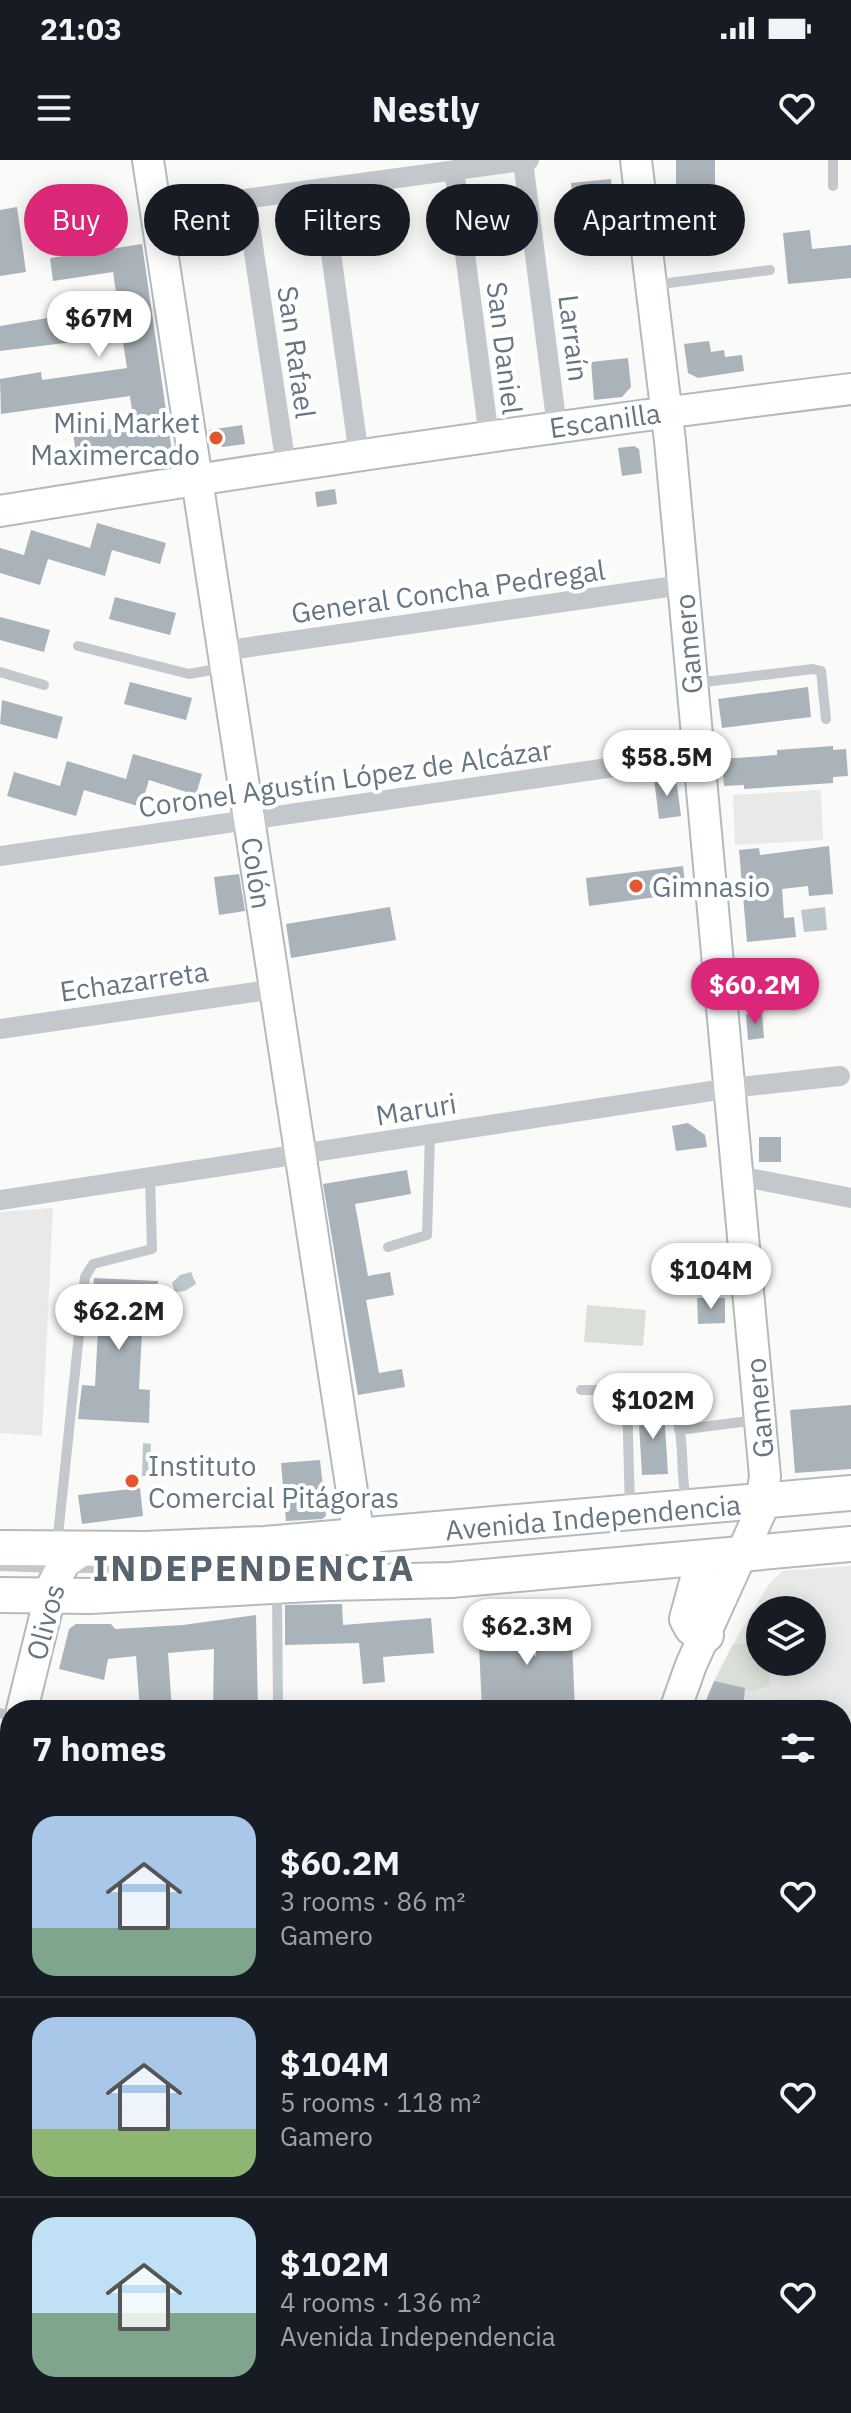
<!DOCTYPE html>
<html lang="en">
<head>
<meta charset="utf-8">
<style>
  body { margin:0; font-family:"IBM Plex Sans",sans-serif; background:#20242c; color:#f1f3f6; height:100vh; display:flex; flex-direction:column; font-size:30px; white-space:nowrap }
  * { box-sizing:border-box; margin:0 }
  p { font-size:26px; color:#9ea1a6 }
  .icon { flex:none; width:44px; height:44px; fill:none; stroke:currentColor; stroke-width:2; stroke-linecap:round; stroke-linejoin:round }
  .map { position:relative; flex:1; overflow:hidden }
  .panel { position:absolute; left:0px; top:1540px; width:852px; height:714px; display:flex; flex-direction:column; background:#171b24; border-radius:32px 32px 0 0; box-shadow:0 4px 20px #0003 }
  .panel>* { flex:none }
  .guide { position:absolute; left:24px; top:24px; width:804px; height:72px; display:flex; gap:16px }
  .fabs { position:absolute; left:746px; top:1436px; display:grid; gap:16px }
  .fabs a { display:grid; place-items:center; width:80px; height:80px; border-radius:50%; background:#171b24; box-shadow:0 4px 20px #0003; font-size:40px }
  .price { position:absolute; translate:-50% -68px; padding:0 18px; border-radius:28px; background:#fff; color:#222; font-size:26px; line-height:52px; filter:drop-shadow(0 2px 4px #0008) }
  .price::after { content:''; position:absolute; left:50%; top:48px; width:24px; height:18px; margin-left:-12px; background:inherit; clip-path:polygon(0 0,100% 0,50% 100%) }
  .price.selected { background:#db2777; color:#fff }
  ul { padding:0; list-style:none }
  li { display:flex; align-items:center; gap:24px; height:200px; padding:0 32px }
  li+li { border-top:2px solid #363941 }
  li span { display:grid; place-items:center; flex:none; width:224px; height:160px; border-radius:24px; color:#555 }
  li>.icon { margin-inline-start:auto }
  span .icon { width:96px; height:96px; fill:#fffc; stroke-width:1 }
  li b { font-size:34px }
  h2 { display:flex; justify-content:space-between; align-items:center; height:96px; padding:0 32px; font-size:34px }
  .pill { padding:0 28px; border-radius:36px; background:#171b24; box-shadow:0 4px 20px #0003; font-size:28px; line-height:72px }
  .pill.selected { background:#db2777; color:#fff }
  .status { display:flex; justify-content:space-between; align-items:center; height:56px; padding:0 40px; background:#171b24; direction:ltr }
  .status svg { height:22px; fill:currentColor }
  header { display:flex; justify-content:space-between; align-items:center; height:104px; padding:0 32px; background:#171b24; font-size:36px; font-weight:700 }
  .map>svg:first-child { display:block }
  .built { fill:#e8e9e9; fill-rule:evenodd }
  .green { fill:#dadfd7 }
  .water { fill:#bbc7cb }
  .building { fill:#aab3b9 }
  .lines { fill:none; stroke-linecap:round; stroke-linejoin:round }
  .secondary-casing { stroke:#b3babf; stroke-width:34 }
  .primary-casing { stroke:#b5babe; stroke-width:38 }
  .path { stroke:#bbbfc2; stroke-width:3; stroke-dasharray:4 4; stroke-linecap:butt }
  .lane { stroke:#c3c8cc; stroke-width:10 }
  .street { stroke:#c3c8cc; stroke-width:20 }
  .secondary { stroke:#fff; stroke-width:30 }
  .primary { stroke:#fff; stroke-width:34 }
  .poi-dot { fill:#e4572e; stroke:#fff; stroke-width:3 }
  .labels { text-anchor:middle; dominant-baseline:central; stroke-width:8; stroke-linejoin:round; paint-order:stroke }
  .street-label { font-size:28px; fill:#657683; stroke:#fff }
  .poi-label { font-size:28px; fill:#657683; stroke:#fff; text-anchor:start }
  .district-label { font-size:36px; font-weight:bold; letter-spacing:2px; fill:#57646e; stroke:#fff }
</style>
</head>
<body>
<div class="status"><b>21:03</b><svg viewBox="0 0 49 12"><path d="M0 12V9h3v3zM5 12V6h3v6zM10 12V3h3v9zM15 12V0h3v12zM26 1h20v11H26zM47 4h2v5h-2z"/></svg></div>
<header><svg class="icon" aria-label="menu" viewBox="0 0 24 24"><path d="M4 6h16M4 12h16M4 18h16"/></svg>Nestly<svg class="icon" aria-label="heart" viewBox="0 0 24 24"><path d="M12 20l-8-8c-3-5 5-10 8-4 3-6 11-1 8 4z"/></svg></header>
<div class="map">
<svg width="851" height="2253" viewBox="0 0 851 2253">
  <rect width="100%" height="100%" fill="#fafaf8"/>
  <path class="built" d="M821 630 823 680 735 685 733 635Z
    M53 1048 42 1276 0 1273V1052Z
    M851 1406V2253H538L541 2244H842V1550H702L733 1484 769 1424 782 1411ZM760 1450H812V1502H760Z
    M3 1669 10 1670V2244H107L106 2253H0V1679Z"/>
  <path class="green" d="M587 1145 646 1150 643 1186 584 1182Z
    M760 1482V1502H769V1526L752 1531 714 1521 733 1484Z
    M3 1669 10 1670V1718L0 1716Z
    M542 2244H571L569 2253H540Z"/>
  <path class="water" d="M825 747 827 770 804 772 801 750Z
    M191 1112 196 1124 185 1131 175 1132 172 1123 180 1115Z
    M143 1283 151 1284 150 1300 161 1301 160 1316H142Z"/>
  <path class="building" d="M676 0H715V27H676Z
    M611 19 613 42 573 46 571 23Z
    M17 47 26 112 0 116V50Z
    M810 70 812 89 851 85V118L788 124 783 73Z
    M142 84 172 292 78 306 73 274 134 266 130 236 1 254 0 219 41 212 42 220 127 208 122 176 0 191V166L118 146 113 112 53 121 50 98Z
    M709 181 711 192 724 190 725 197 742 195 744 211 698 218 688 213 684 184Z
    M628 198 631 227 622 237 594 240 591 202Z
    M242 265 245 284 223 287 211 281 209 270Z
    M634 286 639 289 642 313 622 316 618 288Z
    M335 329 337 344 317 347 315 332Z
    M97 363 166 383 160 404 112 390 105 416 48 399 40 425 0 413V388L24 395 31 370 90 388Z
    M115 437 176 453 170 475 109 459Z
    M0 457 50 470 44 492 0 480Z
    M130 522 192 538 186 560 124 544Z
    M808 527 811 557 722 568 718 539Z
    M2 540 63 557 57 579 0 564Z
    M833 586V590L846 589 848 616 833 617V623L744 629V625L724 626 722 599 777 595V590Z
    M133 594 202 614 196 635 149 620 141 647 84 630 76 656 7 636 14 612 60 626 67 601 126 619Z
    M667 617 677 625 681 656 659 659 654 619Z
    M829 686 833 734 809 736 808 726 782 729 784 758 794 757 796 777 747 782 739 690 759 688 760 695Z
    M683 706 686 733 589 746 586 718Z
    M239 714 245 751 219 755 214 717Z
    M390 747 396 780 291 798 286 764Z
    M762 853 764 878 748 880 746 854Z
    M688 963 705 975 707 987 676 991 672 966Z
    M759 977H781V1002H759Z
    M407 1010 411 1034 355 1044 368 1116 390 1112 394 1135 366 1140 379 1213 402 1209 405 1227 358 1235 323 1024Z
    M94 1118 158 1121 156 1153H143L139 1229 150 1230 149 1263 78 1259 82 1225 95 1226 99 1150 91 1149Z
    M697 1138H725V1163L698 1164Z
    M851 1245V1309L795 1313 790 1250Z
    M638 1247H662L664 1250 668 1314 642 1315Z
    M320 1300 326 1356 322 1359 286 1361 281 1303Z
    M140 1328 143 1356 82 1364 78 1335Z
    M342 1444 343 1465 431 1458 434 1493 383 1497 385 1522 363 1524 359 1483 285 1485V1445Z
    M256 1455 258 1550H213L214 1489 168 1493 172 1550H140L136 1496 108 1499 104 1520 59 1509 69 1469 76 1464H111L115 1469 183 1465Z
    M571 1458 575 1550H538V1548L482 1550 479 1485H474V1469L481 1465 514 1464 536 1497 535 1460Z
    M714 1521 745 1528 743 1550H702Z"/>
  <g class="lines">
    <defs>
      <path id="secondary" d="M148 0 359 1377 370 1408 380 1421
        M636 0 670 281 765 1316 760 1353 691 1505 675 1550
        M0 351C283 305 566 264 851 229
        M22 1550 53 1424 65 1402 87 1387
        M0 1638 10 1597
        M517 2253 519 2244"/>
      <path id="primary" d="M0 1388 146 1389 265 1384 851 1333
        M696 1398 699 1415 687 1459 692 1468 706 1475
        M0 1435 90 1436 329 1423 451 1420 851 1384"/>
    </defs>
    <use href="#secondary" class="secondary-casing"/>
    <use href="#primary" class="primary-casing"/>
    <path class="path" d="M842 1686 851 1687
      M0 2008 10 1965
      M0 2057 10 2065
      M48 2244 61 2247
      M764 2249 770 2253
      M14 2253H15
      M28 2253 29 2244
      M43 2253 45 2244
      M60 2253 62 2244"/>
    <path class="lane" d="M833 26V0
      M653 125 770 110
      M78 486 189 514 223 508
      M0 512 44 525
      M696 523 813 509 821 511 826 559
      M388 1087 427 1075 430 975
      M581 1230H604L618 1233 627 1239H666C689 1260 678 1314 687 1344
      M627 1239 630 1349
      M679 1270 757 1260
      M57 1385 85 1117 93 1104 152 1089 150 1018
      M0 1406 56 1408
      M72 1408H174L316 1396
      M277 1432 278 1550
      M0 1553 10 1556
      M0 1654 10 1655
      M0 1852 10 1854"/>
    <path class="street" d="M523 1 557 267
      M454 10 489 277
      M322 28 359 296
      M246 39 286 306
      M156 51 529 0
      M222 491 682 425
      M0 696 697 595
      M0 869 275 829
      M739 1016 851 1038
      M0 1040 731 928 840 916"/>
    <use href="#secondary" class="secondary"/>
    <use href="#primary" class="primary"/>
  </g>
  <g class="poi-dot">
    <circle cx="216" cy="278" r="8"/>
    <circle cx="636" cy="726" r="8"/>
    <circle cx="132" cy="1321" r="8"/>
  </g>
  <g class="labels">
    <g class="street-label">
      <text transform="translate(574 178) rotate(83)">Larraín</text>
      <text transform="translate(505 188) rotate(83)">San Daniel</text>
      <text transform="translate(297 192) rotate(82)">San Rafael</text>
      <text transform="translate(605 260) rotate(-8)">Escanilla</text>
      <text transform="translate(448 431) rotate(-8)">General Concha Pedregal</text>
      <text transform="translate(688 484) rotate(-95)">Gamero</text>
      <text transform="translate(345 618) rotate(-8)">Coronel Agustín López de Alcázar</text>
      <text transform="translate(257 713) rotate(81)">Colón</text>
      <text transform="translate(134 821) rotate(-8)">Echazarreta</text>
      <text transform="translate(416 949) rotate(-9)">Maruri</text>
      <text transform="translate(759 1248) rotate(-95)">Gamero</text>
      <text transform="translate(593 1357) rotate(-5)">Avenida Independencia</text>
      <text transform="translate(45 1462) rotate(-75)">Olivos</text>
    </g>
    <g class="poi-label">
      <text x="200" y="262" text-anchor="end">Mini Market<tspan x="200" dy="32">Maximercado</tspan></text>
      <text x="652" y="726">Gimnasio</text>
      <text x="148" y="1305">Instituto<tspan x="148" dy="32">Comercial Pitágoras</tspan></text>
    </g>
    <g class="district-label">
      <text x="254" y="1407">INDEPENDENCIA</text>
    </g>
  </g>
</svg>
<div class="fabs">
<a><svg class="icon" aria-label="layers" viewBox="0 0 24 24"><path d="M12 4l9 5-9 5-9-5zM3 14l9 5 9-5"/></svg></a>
</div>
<b class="price" style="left:99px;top:199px">$67M</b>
<b class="price" style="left:667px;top:638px">$58.5M</b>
<b class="price selected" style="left:755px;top:866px">$60.2M</b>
<b class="price" style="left:711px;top:1151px">$104M</b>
<b class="price" style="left:119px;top:1192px">$62.2M</b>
<b class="price" style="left:653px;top:1281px">$102M</b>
<b class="price" style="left:527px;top:1507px">$62.3M</b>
<div class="guide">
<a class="pill selected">Buy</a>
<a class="pill">Rent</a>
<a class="pill">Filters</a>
<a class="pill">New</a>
<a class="pill">Apartment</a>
</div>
<section class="panel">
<h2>7 homes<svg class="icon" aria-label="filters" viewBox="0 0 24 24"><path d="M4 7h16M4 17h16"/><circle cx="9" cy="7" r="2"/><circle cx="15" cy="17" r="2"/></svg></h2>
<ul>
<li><span style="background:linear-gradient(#a9c7e8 70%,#7fa58c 0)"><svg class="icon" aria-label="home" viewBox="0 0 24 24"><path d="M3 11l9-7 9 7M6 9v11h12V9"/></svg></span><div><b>$60.2M</b><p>3 rooms · 86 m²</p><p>Gamero</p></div><svg class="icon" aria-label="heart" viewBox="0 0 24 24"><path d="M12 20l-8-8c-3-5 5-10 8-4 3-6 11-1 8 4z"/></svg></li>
<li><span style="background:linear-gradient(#a9c7e8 70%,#8fb573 0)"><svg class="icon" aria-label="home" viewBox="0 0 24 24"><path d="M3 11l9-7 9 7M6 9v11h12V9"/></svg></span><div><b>$104M</b><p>5 rooms · 118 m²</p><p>Gamero</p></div><svg class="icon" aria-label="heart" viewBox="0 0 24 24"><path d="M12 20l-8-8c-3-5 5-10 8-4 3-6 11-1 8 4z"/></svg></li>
<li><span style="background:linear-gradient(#bfe0f5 60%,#7fa58c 0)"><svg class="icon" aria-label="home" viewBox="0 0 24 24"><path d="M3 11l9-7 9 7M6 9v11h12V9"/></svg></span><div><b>$102M</b><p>4 rooms · 136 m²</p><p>Avenida Independencia</p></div><svg class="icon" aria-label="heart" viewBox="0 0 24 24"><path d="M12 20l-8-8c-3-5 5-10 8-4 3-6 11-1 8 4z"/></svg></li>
</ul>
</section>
</div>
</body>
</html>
